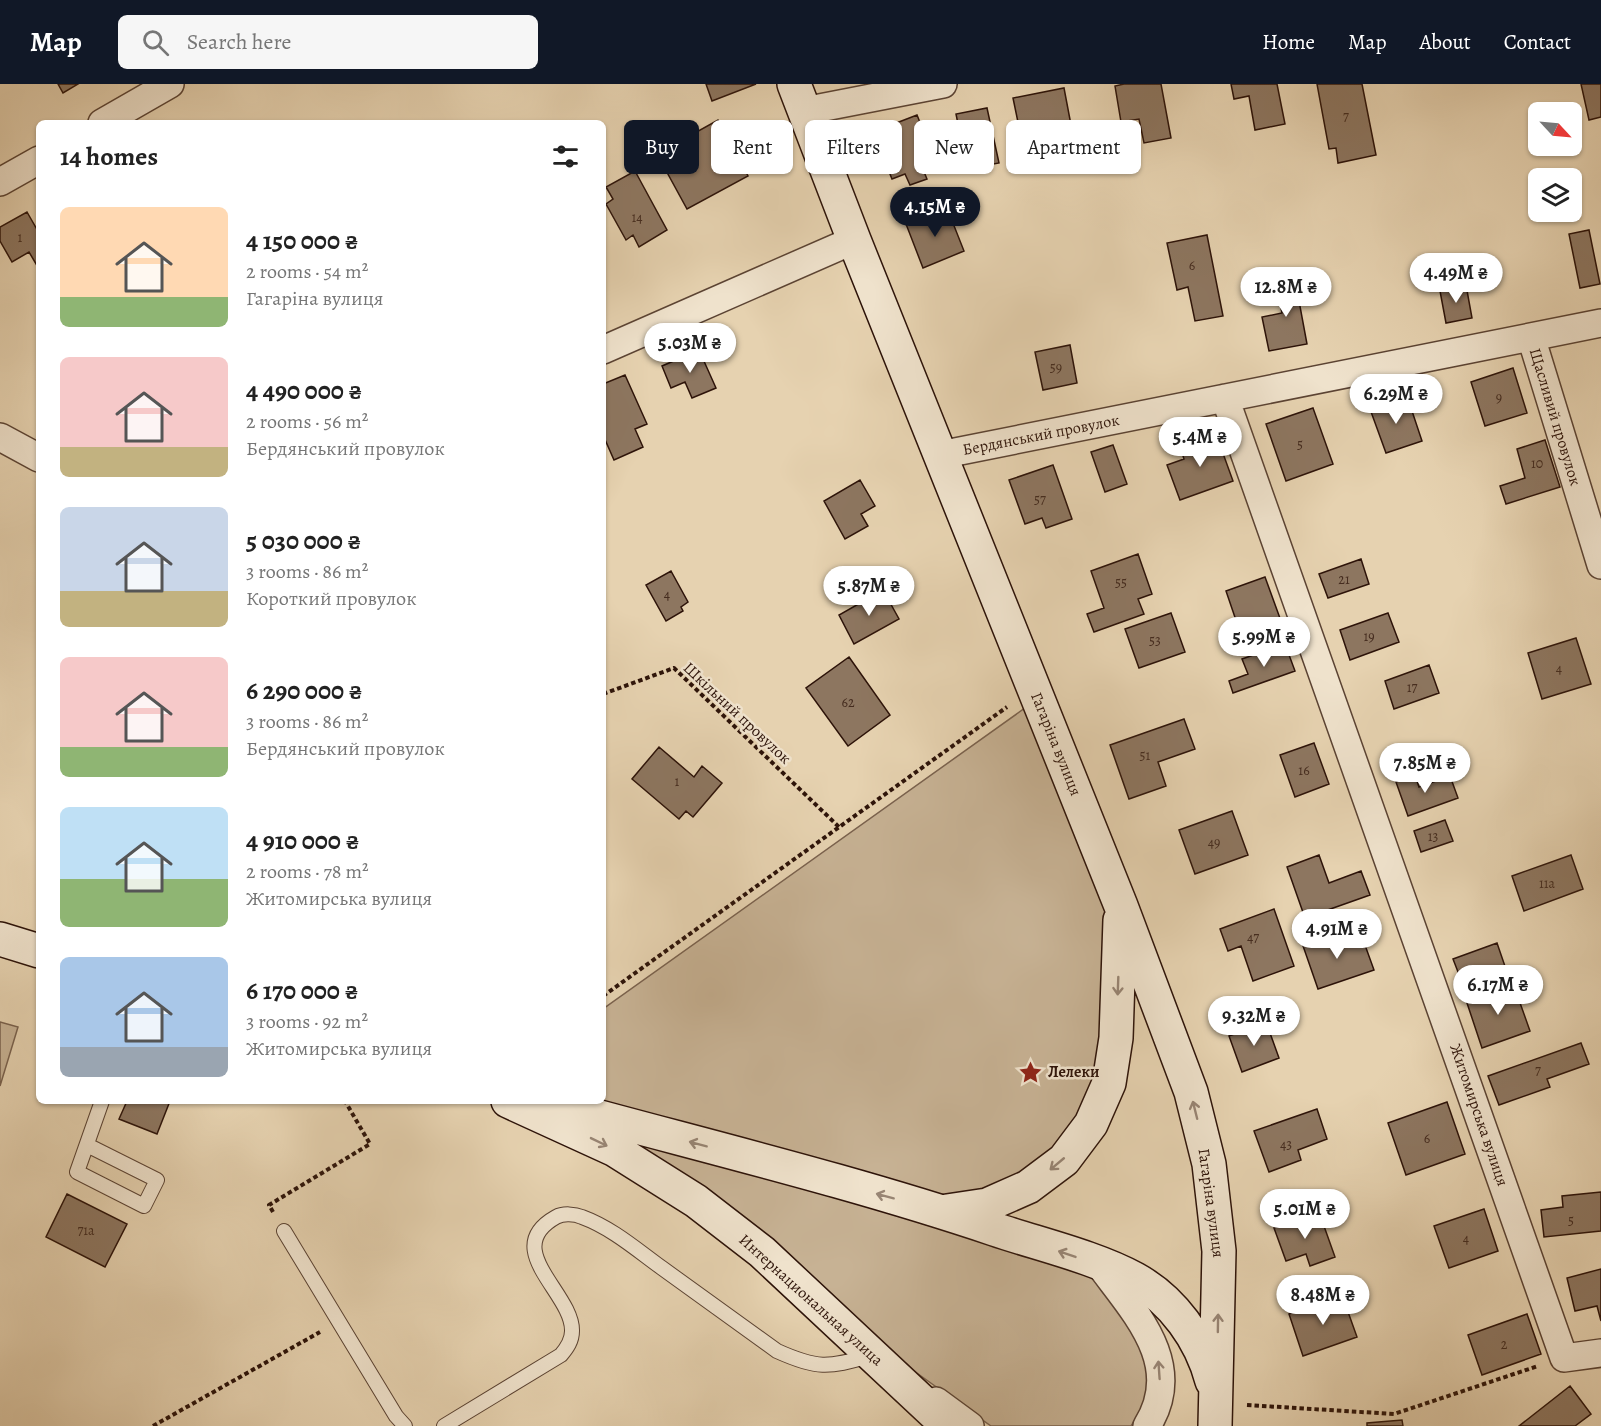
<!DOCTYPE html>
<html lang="en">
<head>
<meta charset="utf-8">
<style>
  body { margin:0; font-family:Alegreya,serif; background:#f6f6f6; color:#222; height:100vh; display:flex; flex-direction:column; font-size:22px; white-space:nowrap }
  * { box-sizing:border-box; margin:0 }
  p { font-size:20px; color:#767676 }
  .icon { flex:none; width:33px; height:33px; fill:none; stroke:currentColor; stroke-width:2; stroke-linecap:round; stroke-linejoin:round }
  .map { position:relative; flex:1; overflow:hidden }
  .side { position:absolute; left:36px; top:36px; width:570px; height:984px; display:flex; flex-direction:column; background:#fff; border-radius:9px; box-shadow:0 2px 4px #0004 }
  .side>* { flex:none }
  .banner { position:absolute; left:624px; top:36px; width:570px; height:54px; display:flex; gap:12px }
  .needle { width:39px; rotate:116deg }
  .controls { position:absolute; left:1528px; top:18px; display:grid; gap:12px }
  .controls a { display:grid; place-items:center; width:54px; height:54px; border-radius:9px; background:#fff; box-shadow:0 2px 4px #0004; font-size:30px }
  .price { position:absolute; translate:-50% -51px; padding:0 14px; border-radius:21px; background:#fff; color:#222; font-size:20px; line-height:39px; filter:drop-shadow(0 2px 3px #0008) }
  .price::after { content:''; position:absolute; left:50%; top:36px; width:18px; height:14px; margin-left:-9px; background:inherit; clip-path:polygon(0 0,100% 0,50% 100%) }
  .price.current { background:#111827; color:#fff }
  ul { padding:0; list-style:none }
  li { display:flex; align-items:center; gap:18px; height:150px; padding:0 24px }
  li span { display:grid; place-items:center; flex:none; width:168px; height:120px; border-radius:9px; color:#555 }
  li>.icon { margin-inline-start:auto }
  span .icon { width:72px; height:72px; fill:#fffc; stroke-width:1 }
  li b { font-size:26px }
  h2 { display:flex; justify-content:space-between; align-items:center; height:72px; padding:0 24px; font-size:26px }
  .chip { padding:0 21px; border-radius:9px; background:#fff; box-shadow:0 2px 4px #0004; font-size:21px; line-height:54px }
  .chip.current { background:#111827; color:#fff }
  header { display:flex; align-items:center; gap:36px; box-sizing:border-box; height:84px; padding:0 30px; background:#111827; color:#fff }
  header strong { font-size:28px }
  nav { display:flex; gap:33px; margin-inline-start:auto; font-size:21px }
  .search { width:420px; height:54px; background:#f6f6f6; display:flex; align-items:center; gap:15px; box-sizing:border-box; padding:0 21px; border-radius:9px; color:#767676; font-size:22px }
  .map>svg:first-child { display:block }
  .green { fill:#c7b294; stroke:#7a624e; stroke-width:1.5 }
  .building { fill:#8d7660; stroke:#2d1309; stroke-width:1.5 }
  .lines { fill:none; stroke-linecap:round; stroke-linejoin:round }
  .lane-casing { stroke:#5b4333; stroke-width:16 }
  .street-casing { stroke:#5b4333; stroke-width:30 }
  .secondary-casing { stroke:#2d1309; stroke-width:36 }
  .path { stroke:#2d1309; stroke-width:4; stroke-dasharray:4.5 3; stroke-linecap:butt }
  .lane { stroke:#efe2cc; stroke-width:14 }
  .street { stroke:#efe2cc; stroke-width:27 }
  .secondary { stroke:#efe2cc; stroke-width:33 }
  .oneway { stroke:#988574 }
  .labels { text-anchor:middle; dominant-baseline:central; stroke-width:5; stroke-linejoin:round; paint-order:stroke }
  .number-label { font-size:14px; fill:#452c1f }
  .street-label { font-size:16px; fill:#2d1309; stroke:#efe2cc }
  .poi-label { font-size:16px; font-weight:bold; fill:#2d1309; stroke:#efe2cc; text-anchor:start }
</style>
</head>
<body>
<header>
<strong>Map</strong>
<div class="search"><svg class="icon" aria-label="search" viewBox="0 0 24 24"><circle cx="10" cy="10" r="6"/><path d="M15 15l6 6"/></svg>Search here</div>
<nav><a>Home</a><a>Map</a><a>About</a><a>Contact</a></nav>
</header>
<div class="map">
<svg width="1601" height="1342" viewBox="0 0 1601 1342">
  <rect width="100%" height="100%" fill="#e6d2b0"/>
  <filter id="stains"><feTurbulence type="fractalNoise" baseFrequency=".00333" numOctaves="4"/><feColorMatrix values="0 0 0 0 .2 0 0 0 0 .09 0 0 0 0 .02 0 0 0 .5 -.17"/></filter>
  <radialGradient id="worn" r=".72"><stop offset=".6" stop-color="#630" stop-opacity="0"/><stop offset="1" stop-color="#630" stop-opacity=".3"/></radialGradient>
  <path class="green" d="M1025 624 1107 822 1100 951 1095 993 1080 1032 1054 1066 1021 1092 982 1108 940 1114 603 1017V925Z
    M0 938 18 943 0 1002Z
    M605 1044 937 1139 1092 1191 1138 1255 1145 1273 1148 1292 1146 1312 1139 1330 1131 1342H991L879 1262Z"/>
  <path class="building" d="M58 0H78L63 9Z
    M706 0H756L712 17Z
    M1124 0H1161L1171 54 1144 59 1139 35 1121 38 1115 2Z
    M1231 0H1277L1285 40 1255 46 1249 12 1234 15Z
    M1317 0H1362L1376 71 1338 79 1336 64 1329 65Z
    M1581 0H1601V33L1589 36Z
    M1064 4 1075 62 1037 69 1033 45 1020 48 1013 14Z
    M987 24 999 79 967 85 956 30Z
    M917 31 936 78 922 83 927 95 910 101 905 90 892 95 873 48Z
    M718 36 748 92 687 125 657 70Z
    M635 87 667 146 639 163 633 151 626 156 606 120 613 115 606 103Z
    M947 124 964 167 923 184 906 140Z
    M27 128 39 149V185L29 168 12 178 0 157V143Z
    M1589 146 1600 200 1580 204 1569 150Z
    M1207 151 1223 232 1195 237 1188 203 1177 206 1167 159Z
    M1294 190 1307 260 1269 267 1262 233 1282 229 1275 194Z
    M1466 201 1472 234 1446 239 1440 207Z
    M1070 261 1077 299 1043 306 1035 268Z
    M699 266 716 304 692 314 685 298 671 304 662 282Z
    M1513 284 1527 329 1485 342 1471 298Z
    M625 291 647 340 635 345 643 363 614 376 603 351V300Z
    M1407 312 1422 357 1386 369 1370 325Z
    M1313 324 1333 380 1286 397 1266 340Z
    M1216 350 1233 397 1180 416 1167 381 1184 375 1180 362Z
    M1545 356 1560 403 1506 420 1500 402 1525 394 1517 365Z
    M1113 361 1127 400 1105 408 1091 368Z
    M1053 381 1072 435 1046 444 1042 434 1025 440 1009 396Z
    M860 396 875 422 861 430 868 442 845 455 824 417Z
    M1138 470 1152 510 1138 515 1144 530 1094 548 1087 530 1104 524 1091 487Z
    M1361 475 1369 500 1328 514 1319 490Z
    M671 487 688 518 681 523 683 527 666 537 646 501Z
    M1265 493 1281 537 1241 551 1226 507Z
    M883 506 899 535 854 560 839 531Z
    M1171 529 1185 568 1139 584 1125 545Z
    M1388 529 1399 558 1350 576 1340 546Z
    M1576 554 1591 600 1542 615 1528 569Z
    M1285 560 1295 587 1233 609 1229 597 1248 590 1242 575Z
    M849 573 890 631 848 662 806 604Z
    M1429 581 1439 609 1394 625 1385 597Z
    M1184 635 1195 665 1158 678 1166 702 1129 715 1110 661Z
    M1314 659 1329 700 1295 713 1280 671Z
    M659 663 694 693 702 682 722 699 693 733 686 727 679 735 632 695Z
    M1415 691 1419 703 1450 692 1458 714 1408 732 1396 698Z
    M1232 727 1248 771 1195 790 1179 746Z
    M1445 736 1453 757 1421 768 1414 747Z
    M1319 771 1329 799 1361 787 1370 811 1305 834 1287 783Z
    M1571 771 1583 805 1524 827 1512 792Z
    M1274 825 1294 882 1253 897 1241 862 1228 867 1220 845Z
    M1361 850 1374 886 1318 905 1302 859 1318 852 1322 863Z
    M1497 859 1508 891 1465 906 1453 875Z
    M1513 899 1530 947 1482 964 1466 916Z
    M1266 938 1279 974 1242 988 1229 952Z
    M1581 959 1589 980 1547 995 1550 1003 1499 1021 1488 992Z
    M127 1017H170L157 1050 119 1035Z
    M1447 1018 1465 1070 1406 1091 1388 1039Z
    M1317 1025 1327 1055 1298 1066 1301 1076 1269 1088 1254 1047Z
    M1601 1108V1147L1544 1153 1541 1126 1563 1123 1562 1112Z
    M67 1110 127 1140 105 1183 46 1153Z
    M1484 1125 1498 1167 1449 1184 1434 1142Z
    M1319 1128 1335 1173 1310 1182 1306 1170 1286 1177 1274 1144Z
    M1601 1185V1237L1597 1222 1575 1227 1567 1194Z
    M1342 1211 1357 1253 1303 1272 1289 1230Z
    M1527 1230 1541 1270 1482 1291 1468 1251Z
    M1570 1302 1591 1330 1575 1342H1519Z
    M1402 1336 1403 1342H1367V1339Z"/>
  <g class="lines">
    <defs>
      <path id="lane" d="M87 1061 157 1096 144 1122 77 1088 102 1017
        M284 1147 396 1332 405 1342
        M444 1342 561 1271C567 1264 572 1257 572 1247 573 1209 499 1165 556 1133 563 1129 575 1130 582 1133 612 1144 637 1166 662 1184 701 1212 739 1240 777 1267 817 1285 828 1284 869 1272"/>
      <path id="street" d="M804 27 943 0
        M102 39 170 0
        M0 98 39 76
        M1531 253 1601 481
        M603 266 854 156
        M1225 314 1564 1274 1601 1269
        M0 353 39 374
        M940 371 1601 239
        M1099 1180C1134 1228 1186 1280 1147 1342
        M936 1317 970 1342"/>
      <path id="secondary" d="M794 0 854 156 1121 822 1191 1008 1209 1080 1219 1167 1215 1342
        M0 855 39 867
        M508 1017 615 1066 696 1117 762 1168 948 1342
        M541 1017C692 1059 845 1095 994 1145 1038 1160 1095 1173 1135 1195 1173 1216 1201 1255 1212 1297
        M947 1127 987 1121 1028 1103 1064 1076 1091 1040 1109 999 1116 954 1120 836"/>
    </defs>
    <use href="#lane" class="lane-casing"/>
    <use href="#street" class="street-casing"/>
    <use href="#secondary" class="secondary-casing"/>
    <path class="path" d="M603 610 674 584 839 743
      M603 912 1007 623
      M273 1128 269 1121 370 1060 345 1017
      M1247 1321 1394 1330 1538 1282
      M153 1342 320 1248"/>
    <use href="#lane" class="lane"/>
    <use href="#street" class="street"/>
    <use href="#secondary" class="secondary"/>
  </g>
  <defs><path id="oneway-shaft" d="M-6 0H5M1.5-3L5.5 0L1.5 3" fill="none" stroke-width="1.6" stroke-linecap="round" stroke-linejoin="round" transform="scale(1.5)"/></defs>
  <g class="oneway">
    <use href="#oneway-shaft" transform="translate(1118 902) rotate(92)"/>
    <use href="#oneway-shaft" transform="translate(1195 1026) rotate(-104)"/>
    <use href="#oneway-shaft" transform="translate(599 1058) rotate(26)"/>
    <use href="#oneway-shaft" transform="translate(698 1060) rotate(-165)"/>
    <use href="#oneway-shaft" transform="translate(1057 1080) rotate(140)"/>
    <use href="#oneway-shaft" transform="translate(885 1112) rotate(-165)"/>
    <use href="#oneway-shaft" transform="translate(1067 1170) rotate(-161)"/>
    <use href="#oneway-shaft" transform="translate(1218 1239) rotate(-89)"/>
    <use href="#oneway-shaft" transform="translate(1159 1286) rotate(-94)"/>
  </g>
  <defs>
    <symbol id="sight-bare" viewBox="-9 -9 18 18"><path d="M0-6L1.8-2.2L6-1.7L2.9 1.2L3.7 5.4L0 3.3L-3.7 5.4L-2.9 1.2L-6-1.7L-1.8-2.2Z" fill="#8f2418" stroke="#efe2cc" stroke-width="2.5" paint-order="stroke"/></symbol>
  </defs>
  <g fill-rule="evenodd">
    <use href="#sight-bare" x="1014" y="972" width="33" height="33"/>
  </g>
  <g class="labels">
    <g class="number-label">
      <text x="1346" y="32">7</text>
      <text x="637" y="133">14</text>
      <text x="20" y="153">1</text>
      <text x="1192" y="181">6</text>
      <text x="1056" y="283">59</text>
      <text x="1499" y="313">9</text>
      <text x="1300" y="360">5</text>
      <text x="1537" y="379">10</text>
      <text x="1040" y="415">57</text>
      <text x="1344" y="495">21</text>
      <text x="1121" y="498">55</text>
      <text x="667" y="510">4</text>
      <text x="1369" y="552">19</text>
      <text x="1155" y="556">53</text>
      <text x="1559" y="584">4</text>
      <text x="1412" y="603">17</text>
      <text x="848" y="618">62</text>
      <text x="1145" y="671">51</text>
      <text x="1304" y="686">16</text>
      <text x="677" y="697">1</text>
      <text x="1433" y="752">13</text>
      <text x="1214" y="758">49</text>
      <text x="1547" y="799">11а</text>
      <text x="1253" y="853">47</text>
      <text x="1538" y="986">7</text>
      <text x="1427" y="1054">6</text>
      <text x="1286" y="1060">43</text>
      <text x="1571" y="1136">5</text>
      <text x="86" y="1146">71а</text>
      <text x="1466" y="1154">4</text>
      <text x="1504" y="1260">2</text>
    </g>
    <g class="street-label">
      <text transform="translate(1555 333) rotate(73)">Щасливий провулок</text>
      <text transform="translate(1041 351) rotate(-11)">Бердянський провулок</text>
      <text transform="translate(737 629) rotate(43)">Шкільний провулок</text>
      <text transform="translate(1056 660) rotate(68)">Гагаріна вулиця</text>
      <text transform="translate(1479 1031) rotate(71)">Житомирська вулиця</text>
      <text transform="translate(1211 1119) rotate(82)">Гагаріна вулиця</text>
      <text transform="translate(811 1216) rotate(42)">Интернациональная улица</text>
    </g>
    <g class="poi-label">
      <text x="1048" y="988">Лелеки</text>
    </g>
  </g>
  <rect width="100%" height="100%" filter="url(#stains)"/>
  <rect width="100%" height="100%" fill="url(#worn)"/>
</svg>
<div class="controls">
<a><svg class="needle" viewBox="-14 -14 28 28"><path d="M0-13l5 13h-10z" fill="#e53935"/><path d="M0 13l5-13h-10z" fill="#767676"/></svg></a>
<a><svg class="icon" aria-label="layers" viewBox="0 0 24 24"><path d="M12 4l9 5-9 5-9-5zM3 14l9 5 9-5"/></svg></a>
</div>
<b class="price current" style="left:935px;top:154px">4.15M ₴</b>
<b class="price" style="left:1456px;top:220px">4.49M ₴</b>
<b class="price" style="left:1286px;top:234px">12.8M ₴</b>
<b class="price" style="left:690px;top:290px">5.03M ₴</b>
<b class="price" style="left:1396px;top:341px">6.29M ₴</b>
<b class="price" style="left:1200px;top:384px">5.4M ₴</b>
<b class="price" style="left:869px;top:533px">5.87M ₴</b>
<b class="price" style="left:1264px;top:584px">5.99M ₴</b>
<b class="price" style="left:1425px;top:710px">7.85M ₴</b>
<b class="price" style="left:1337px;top:876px">4.91M ₴</b>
<b class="price" style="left:1498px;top:932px">6.17M ₴</b>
<b class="price" style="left:1254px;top:963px">9.32M ₴</b>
<b class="price" style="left:1305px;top:1156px">5.01M ₴</b>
<b class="price" style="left:1323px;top:1242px">8.48M ₴</b>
<div class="banner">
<a class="chip current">Buy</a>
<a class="chip">Rent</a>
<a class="chip">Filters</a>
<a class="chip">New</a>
<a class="chip">Apartment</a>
</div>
<section class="side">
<h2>14 homes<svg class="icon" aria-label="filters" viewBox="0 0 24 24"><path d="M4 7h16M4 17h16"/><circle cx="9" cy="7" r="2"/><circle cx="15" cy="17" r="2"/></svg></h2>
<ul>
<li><span style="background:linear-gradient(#ffd9b3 75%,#8fb573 0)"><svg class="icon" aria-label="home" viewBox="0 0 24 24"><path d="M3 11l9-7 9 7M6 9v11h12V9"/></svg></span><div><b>4 150 000 ₴</b><p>2 rooms · 54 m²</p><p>Гагаріна вулиця</p></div></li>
<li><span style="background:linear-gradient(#f6c9c9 75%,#c2b280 0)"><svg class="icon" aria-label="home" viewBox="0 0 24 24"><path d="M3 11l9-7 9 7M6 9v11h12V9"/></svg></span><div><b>4 490 000 ₴</b><p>2 rooms · 56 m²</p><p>Бердянський провулок</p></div></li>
<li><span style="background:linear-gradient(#c9d6e8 70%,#c2b280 0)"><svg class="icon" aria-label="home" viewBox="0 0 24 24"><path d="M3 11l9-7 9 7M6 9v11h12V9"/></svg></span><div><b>5 030 000 ₴</b><p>3 rooms · 86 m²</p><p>Короткий провулок</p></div></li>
<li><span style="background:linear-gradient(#f6c9c9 75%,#8fb573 0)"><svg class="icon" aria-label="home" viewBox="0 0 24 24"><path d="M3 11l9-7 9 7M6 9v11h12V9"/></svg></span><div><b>6 290 000 ₴</b><p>3 rooms · 86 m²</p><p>Бердянський провулок</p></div></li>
<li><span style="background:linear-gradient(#bfe0f5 60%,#8fb573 0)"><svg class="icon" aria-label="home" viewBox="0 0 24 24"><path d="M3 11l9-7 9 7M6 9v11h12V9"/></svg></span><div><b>4 910 000 ₴</b><p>2 rooms · 78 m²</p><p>Житомирська вулиця</p></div></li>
<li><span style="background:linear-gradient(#a9c7e8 75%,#9aa5b1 0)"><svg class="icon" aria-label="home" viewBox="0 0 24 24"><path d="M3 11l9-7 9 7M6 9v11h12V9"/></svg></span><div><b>6 170 000 ₴</b><p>3 rooms · 92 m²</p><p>Житомирська вулиця</p></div></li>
</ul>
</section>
</div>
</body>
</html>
